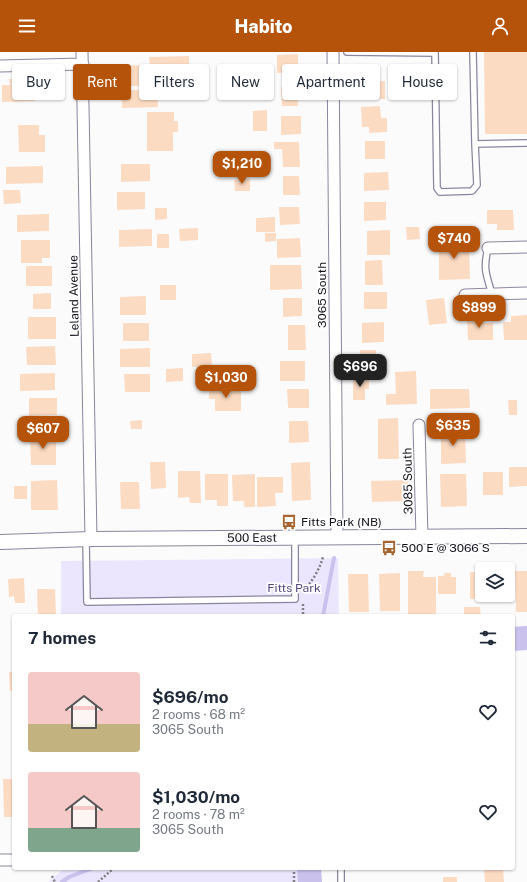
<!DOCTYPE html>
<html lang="en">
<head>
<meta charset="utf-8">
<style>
  body { margin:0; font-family:"Public Sans",sans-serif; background:#f2f2f3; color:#1f2937; height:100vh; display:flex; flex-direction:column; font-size:15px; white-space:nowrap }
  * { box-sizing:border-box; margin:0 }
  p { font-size:13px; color:#747a83 }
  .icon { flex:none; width:22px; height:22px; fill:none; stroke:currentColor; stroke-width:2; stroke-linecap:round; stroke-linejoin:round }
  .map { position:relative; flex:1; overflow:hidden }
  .side { position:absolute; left:12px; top:562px; width:503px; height:256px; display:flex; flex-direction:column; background:#fff; border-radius:4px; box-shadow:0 1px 3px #0004 }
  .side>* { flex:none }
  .hud { position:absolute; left:12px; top:12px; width:503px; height:36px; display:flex; gap:8px }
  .tools { position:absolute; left:475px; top:510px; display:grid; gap:8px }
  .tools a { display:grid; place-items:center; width:40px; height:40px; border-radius:4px; background:#fff; box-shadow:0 1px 3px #0004; font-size:20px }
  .price { position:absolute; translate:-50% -34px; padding:0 9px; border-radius:8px; background:#b45309; color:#fff; font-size:13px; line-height:26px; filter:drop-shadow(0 1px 2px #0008) }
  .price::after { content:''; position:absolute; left:50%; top:24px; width:12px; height:9px; margin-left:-6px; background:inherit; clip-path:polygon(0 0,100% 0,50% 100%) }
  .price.selected { background:#222; color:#fff }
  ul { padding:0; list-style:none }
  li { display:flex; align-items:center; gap:12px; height:100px; padding:0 16px }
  li span { display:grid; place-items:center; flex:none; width:112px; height:80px; border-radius:4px; color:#555 }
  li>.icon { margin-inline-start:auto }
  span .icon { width:48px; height:48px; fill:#fffc; stroke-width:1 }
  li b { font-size:17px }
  h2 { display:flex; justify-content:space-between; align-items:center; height:48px; padding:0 16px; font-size:17px }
  .pill { padding:0 14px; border-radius:4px; background:#fff; box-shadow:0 1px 3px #0004; font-size:14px; line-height:36px }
  .pill.selected { background:#b45309; color:#fff }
  header { display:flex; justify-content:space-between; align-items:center; height:52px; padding:0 16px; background:#b45309; color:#fff; font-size:18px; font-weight:800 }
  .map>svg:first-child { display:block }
  .park { fill:#ebe6fd }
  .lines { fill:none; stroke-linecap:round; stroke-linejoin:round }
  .stream { stroke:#cac1ed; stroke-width:4 }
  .river { stroke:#cac1ed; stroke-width:24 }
  .building { fill:#fcdbc3 }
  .service-casing { stroke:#8a859e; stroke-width:8 }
  .minor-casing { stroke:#8a859e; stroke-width:13 }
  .tertiary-casing { stroke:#8a859e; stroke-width:16 }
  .path { stroke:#818085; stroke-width:2.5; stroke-dasharray:2 2; stroke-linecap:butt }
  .service { stroke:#fff; stroke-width:5.5 }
  .minor { stroke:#fff; stroke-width:11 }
  .tertiary { stroke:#fff; stroke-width:14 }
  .labels { text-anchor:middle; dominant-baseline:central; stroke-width:3.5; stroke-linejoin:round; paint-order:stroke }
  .street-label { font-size:12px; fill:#13111b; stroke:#fff }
  .poi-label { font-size:12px; fill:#13111b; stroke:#fff; text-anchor:start }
  .park-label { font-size:12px; fill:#54467e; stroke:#fff }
</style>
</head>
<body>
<header><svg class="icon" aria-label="menu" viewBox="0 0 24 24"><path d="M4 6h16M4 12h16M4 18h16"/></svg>Habito<svg class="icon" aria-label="person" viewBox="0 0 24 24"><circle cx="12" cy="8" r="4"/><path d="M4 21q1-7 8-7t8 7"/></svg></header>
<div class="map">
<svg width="527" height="830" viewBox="0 0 527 830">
  <rect width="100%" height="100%" fill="#fbfbfb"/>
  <path class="park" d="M338 506 339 564H61V509Z
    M65 816H320V830H48Z"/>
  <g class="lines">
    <path class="stream" d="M323 564 334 506
      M62 830 69 825 93 816"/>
    <path class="river" d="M513 587 527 586
      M309 816 310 830"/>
  </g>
  <path class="building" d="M484 0H527V82H485Z
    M298 2V20L277 21V3Z
    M189 4V22H170L169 14H150L149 5Z
    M144 13 145 34H118V14Z
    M253 18 274 19V28H264V39H253Z
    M9 27H26V34H35V49L2 50V33H10Z
    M385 29V47H364V30Z
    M281 35H297L298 54H282Z
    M122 38H157L158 55 122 56Z
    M380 54 381 66H387V80L369 81V75H362L361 55Z
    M267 58V79H253V59Z
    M147 60H174V69H178V80H173V99H147Z
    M281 64H301V82L281 83Z
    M18 73H39V83H45V100H19Z
    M365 89H385V107H365Z
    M274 90H299L300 115H283L282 97H274Z
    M121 112H150V129L121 130Z
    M43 114V131L6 132V115Z
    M388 120 389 138 364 139V121Z
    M283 124H299L300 143H283Z
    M250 127V139H235L234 128Z
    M3 138H20L21 151 4 152Z
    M117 140H145V157L117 158Z
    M364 150H386V168L364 169Z
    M279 155H299L300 172 280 173Z
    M155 156H167V167L155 168Z
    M487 158H513L514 178H497V172H487Z
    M49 162V179L17 180V163Z
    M275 165V180H256V166Z
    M406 175H419L420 187 407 188Z
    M198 176V188L180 189 179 177Z
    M152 177V194L119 195V178Z
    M390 178V203H367V179Z
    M265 181H276V189L265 190Z
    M157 182H169V196H157Z
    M300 186 301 205 277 206V187Z
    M21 188H50V206H42V211H21Z
    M439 188H469L470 227 439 228Z
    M382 208 383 233H365V209Z
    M270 213H301L302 237 270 238Z
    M26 214H52V234H26Z
    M160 233H176V248H160Z
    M364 240H387V257H364Z
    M51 241V257H33V242Z
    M146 244V263H120V245Z
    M283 246H302V264L283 265Z
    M444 246 447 271 429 273 426 248Z
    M527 263V288H504L503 270H511V264Z
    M467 264H485V271H493V288H468Z
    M28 265H56V287H28Z
    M384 270V290L362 291V271Z
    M123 271H149V289H123Z
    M288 273H305L306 298H288Z
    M55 294 56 313H27L26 295Z
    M150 296V315H120V297Z
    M360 298H376V307H360Z
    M211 301 212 314 192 315V302Z
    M280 309H305V329H280Z
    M183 316V329L166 330V317Z
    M416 319 417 352 386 353V342H396L395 320Z
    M55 321V338L20 339V322Z
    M124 322H150V340H125Z
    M353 325H369V337H365V348H353Z
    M209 336H241V359H215V347H209Z
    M287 337H309V356H288Z
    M430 337H469L470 356 430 357Z
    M29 346H57V363L29 364Z
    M508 348H517V363H509Z
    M398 366 399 407H378V367Z
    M142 368V377H131L130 369Z
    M289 369H308L309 390 289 391Z
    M441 379H465L466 411 441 412Z
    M56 382V413H31L30 383Z
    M150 410H165L166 436 151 437Z
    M310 410 311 448 292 449 291 411Z
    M509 415H527V434L509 435Z
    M178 419H200L201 451H190L189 445 178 446Z
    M483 420H503V443H483Z
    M205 422H228V454H217V448H205Z
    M255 422V455H244V449H233L232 423Z
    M440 422H466L467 454 441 455Z
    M257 425H283V441H275L276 454 257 455Z
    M57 428 58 458H31V429Z
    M408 428V449L372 450 371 429Z
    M120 430H139L140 457H121Z
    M14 434H27V447H14Z
    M408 519H424L423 525H436V564H408Z
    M515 519H527V560H516Z
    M470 520H482V543H490V547H470Z
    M400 521V559H380L379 522Z
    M444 521H451V525H456V542H438V524H444Z
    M348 522H368L369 560H349Z
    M24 526 25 551H15L14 544 9 545 8 527Z
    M37 537H55L56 564H38Z
    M464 555H480L481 564H464Z
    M9 620H14V639H10Z
    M3 727H14V765H4Z
    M484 816H503L504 830H485Z
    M443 825H457V830H443Z"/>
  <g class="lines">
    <defs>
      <path id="service" d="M347 0 435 1
        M435 0 437 136 440 140 472 139 477 133 475 92 527 91
        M473 0 475 92
        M488 196C483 217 486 222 492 242
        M86 488 87 550 295 547V486
        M341 816V830"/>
      <path id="minor" d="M82 0 91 487
        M333 0 337 486
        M0 14 83 12
        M488 196 527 195
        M465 243 527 241
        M419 373 422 485
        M0 808H14"/>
      <g id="tertiary">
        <path id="s1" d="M0 490 91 487 527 484"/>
      </g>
    </defs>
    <use href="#service" class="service-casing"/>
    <use href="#minor" class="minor-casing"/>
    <use href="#tertiary" class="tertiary-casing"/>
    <path class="path" d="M303 537C311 534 322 512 323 504
      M303 552V564
      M52 824 55 830
      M98 830 114 816
      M294 830V816"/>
    <use href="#service" class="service"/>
    <use href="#minor" class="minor"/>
    <use href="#tertiary" class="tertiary"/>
  </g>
  <defs>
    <symbol id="bus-bare" viewBox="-9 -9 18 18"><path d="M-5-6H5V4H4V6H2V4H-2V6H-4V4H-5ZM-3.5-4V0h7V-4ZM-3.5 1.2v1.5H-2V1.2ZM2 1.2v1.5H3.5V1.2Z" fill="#a66430" stroke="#fff" stroke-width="2.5" paint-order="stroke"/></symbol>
  </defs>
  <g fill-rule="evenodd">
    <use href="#bus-bare" x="278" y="459" width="22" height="22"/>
    <use href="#bus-bare" x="378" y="485" width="22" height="22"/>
  </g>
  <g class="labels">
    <g class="street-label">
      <text transform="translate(322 243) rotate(-90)">3065 South</text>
      <text transform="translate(74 244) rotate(-91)">Leland Avenue</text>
      <text transform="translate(408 429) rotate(-91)">3085 South</text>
      <text stroke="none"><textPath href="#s1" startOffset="252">500 East</textPath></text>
    </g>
    <g class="poi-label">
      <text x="301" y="470">Fitts Park (NB)</text>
      <text x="401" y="496">500 E @ 3066 S</text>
    </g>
    <g class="park-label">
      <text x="294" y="536">Fitts Park</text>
    </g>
  </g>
</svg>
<div class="tools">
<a><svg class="icon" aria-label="layers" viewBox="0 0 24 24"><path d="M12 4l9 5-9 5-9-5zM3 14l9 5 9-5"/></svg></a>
</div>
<b class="price" style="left:242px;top:133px">$1,210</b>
<b class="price" style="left:454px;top:208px">$740</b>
<b class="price" style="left:479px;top:277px">$899</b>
<b class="price selected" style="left:360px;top:336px">$696</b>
<b class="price" style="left:226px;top:347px">$1,030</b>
<b class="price" style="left:453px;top:395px">$635</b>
<b class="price" style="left:43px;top:398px">$607</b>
<div class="hud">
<a class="pill">Buy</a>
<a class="pill selected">Rent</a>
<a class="pill">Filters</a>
<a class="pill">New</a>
<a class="pill">Apartment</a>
<a class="pill">House</a>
</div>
<section class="side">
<h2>7 homes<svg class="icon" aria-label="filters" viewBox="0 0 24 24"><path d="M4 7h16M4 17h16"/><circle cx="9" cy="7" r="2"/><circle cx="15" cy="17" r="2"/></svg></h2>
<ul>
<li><span style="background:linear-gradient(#f6c9c9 65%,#c2b280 0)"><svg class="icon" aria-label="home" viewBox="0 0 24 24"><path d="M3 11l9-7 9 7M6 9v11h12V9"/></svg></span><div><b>$696/mo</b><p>2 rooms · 68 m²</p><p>3065 South</p></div><svg class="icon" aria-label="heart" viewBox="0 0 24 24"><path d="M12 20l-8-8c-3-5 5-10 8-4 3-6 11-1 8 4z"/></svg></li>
<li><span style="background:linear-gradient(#f6c9c9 70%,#7fa58c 0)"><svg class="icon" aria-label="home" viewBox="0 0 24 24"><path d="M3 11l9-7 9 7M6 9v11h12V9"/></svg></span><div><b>$1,030/mo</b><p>2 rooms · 78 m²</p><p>3065 South</p></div><svg class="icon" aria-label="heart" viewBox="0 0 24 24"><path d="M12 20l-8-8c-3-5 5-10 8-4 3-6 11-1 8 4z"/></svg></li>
</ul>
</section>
</div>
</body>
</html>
